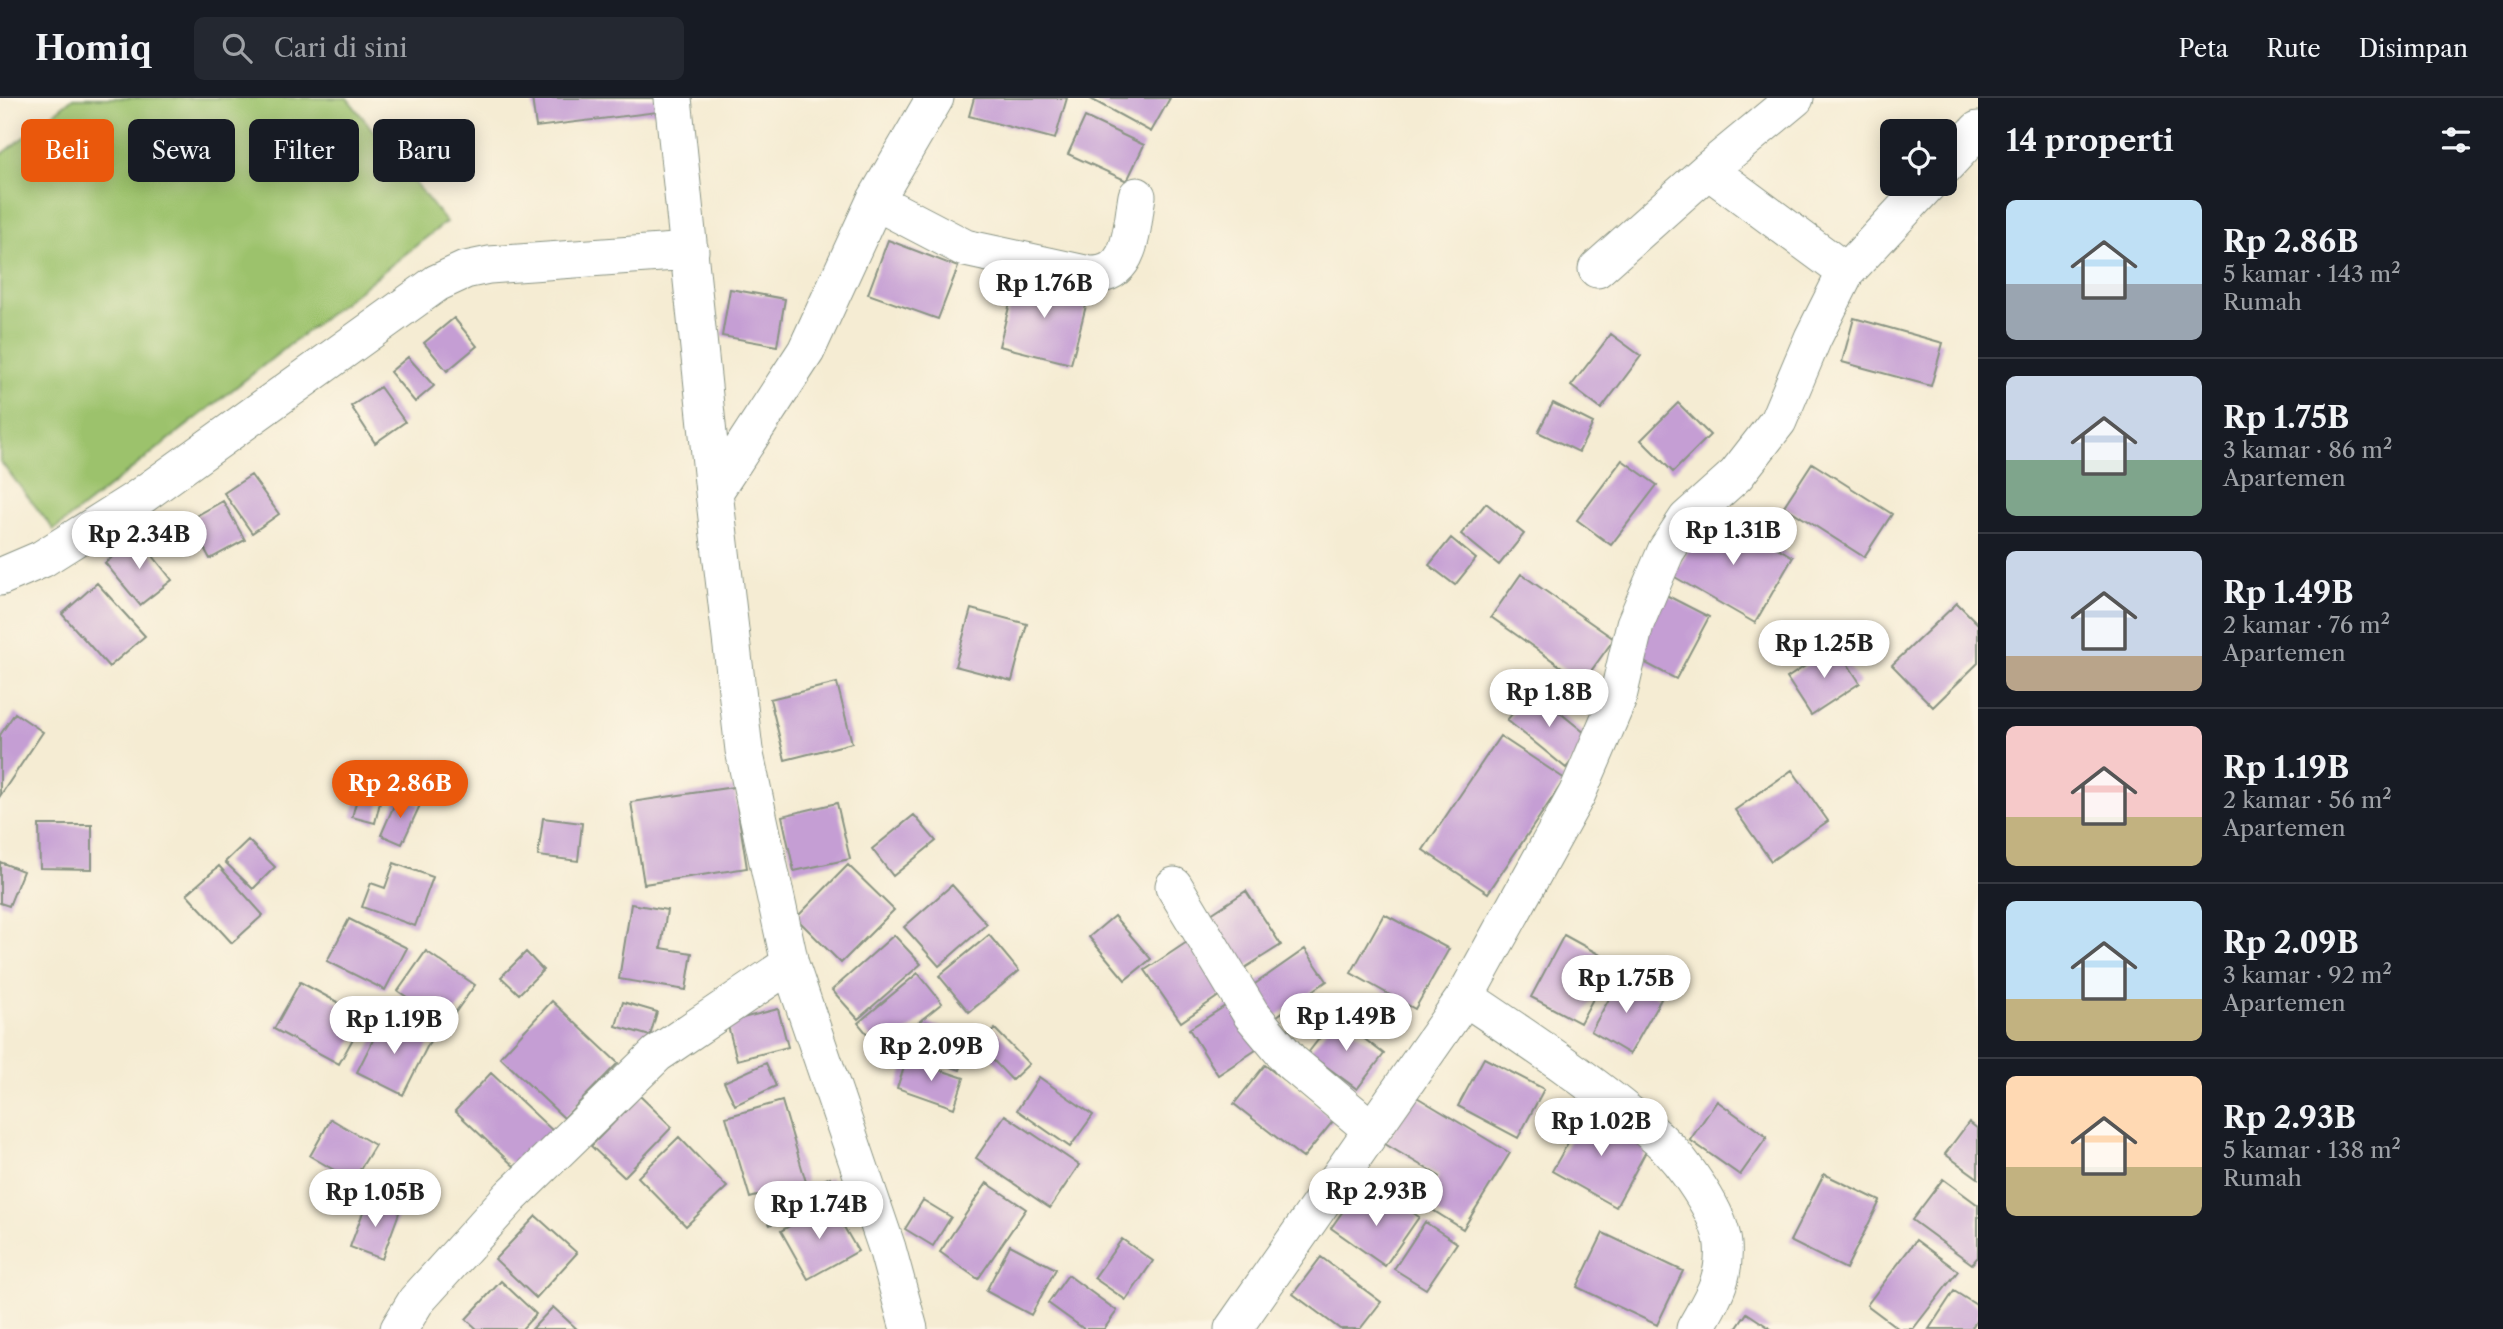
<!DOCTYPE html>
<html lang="id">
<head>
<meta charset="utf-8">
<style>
  body { margin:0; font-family:"Libre Caslon Text",serif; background:#242831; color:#f1f3f6; height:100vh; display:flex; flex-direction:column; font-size:26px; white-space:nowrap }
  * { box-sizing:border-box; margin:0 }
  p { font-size:23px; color:#9ea1a6 }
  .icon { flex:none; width:38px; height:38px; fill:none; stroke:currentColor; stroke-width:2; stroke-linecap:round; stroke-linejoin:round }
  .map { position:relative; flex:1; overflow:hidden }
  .details { display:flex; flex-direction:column; background:#171b24; width:525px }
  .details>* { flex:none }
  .guide { position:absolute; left:21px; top:21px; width:665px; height:63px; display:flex; gap:14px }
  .controls { position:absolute; left:1880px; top:21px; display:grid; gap:14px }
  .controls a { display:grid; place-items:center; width:77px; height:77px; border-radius:10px; background:#171b24; box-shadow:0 4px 18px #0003; font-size:35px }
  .price { position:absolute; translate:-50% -60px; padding:0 16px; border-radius:24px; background:#fff; color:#222; font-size:23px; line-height:46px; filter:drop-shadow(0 2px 4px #0008) }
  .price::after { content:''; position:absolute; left:50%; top:42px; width:21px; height:16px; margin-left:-10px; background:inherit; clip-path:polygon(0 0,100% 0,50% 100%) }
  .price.on { background:#ea580c; color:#fff }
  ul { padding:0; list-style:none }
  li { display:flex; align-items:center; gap:21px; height:175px; padding:0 28px }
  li+li { border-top:2px solid #363941 }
  li span { display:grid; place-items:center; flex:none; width:196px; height:140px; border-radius:10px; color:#555 }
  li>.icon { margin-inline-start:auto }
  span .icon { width:84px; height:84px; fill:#fffc; stroke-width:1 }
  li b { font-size:30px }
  h2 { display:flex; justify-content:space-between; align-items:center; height:84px; padding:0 28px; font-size:30px }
  .pill { padding:0 24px; border-radius:10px; background:#171b24; box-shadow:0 4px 18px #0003; font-size:24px; line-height:63px }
  .pill.on { background:#ea580c; color:#fff }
  header { display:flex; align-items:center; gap:42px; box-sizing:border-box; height:98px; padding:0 35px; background:#171b24; border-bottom:2px solid #363941 }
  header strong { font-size:33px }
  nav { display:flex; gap:38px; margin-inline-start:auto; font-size:24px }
  .search { width:490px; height:63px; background:#242831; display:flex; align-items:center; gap:18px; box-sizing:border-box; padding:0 24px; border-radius:10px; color:#9ea1a6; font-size:26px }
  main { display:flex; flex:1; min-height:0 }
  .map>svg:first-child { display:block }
  .green { fill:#9cc26c; stroke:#5e8050; stroke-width:2 }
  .building { fill:#c59ed4 }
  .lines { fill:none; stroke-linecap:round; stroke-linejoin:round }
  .street-casing { stroke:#8a9484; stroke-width:39 }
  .street { stroke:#fff; stroke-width:37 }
</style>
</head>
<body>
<header>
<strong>Homiq</strong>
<div class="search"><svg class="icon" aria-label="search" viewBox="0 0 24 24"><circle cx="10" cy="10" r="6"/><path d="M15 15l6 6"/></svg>Cari di sini</div>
<nav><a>Peta</a><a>Rute</a><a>Disimpan</a></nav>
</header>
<main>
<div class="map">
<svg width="1978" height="1231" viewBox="0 0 1978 1231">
  <rect width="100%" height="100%" fill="#fcf5e5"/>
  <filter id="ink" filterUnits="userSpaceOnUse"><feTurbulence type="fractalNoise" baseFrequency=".0143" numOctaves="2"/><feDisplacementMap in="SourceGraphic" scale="14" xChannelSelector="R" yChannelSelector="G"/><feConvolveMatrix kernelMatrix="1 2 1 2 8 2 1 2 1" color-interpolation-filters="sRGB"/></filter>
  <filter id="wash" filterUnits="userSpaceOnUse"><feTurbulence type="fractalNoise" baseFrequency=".00686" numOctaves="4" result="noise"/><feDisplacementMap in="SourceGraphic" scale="28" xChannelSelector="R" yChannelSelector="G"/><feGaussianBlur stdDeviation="1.57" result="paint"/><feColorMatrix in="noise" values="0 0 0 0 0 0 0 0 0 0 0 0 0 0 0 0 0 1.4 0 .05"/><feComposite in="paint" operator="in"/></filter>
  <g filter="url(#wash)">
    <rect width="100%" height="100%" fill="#f5ecd3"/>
    <path class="green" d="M73 0H347L446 124 54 432 0 363V58Z"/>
    <g id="blocks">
      <path class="building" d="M532 0H656L658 14 536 29Z
        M974 0H1067L1055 41 969 18Z
        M1089 0H1170L1151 34Z
        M1085 19 1144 47 1127 83 1068 56Z
        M888 142 958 169 938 221 868 196Z
        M1017 178 1089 196 1071 266 999 248Z
        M730 191 785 201 777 248 722 238Z
        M454 220 477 248 447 273 424 245Z
        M1854 220 1943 245 1931 288 1842 264Z
        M1611 236 1641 258 1601 311 1571 288Z
        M408 259 434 288 415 304 390 274Z
        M380 289 405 324 375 345 351 308Z
        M1553 305 1593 325 1579 354 1538 334Z
        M1678 305 1710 337 1673 374 1641 342Z
        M1622 362 1657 387 1611 447 1577 422Z
        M1812 365 1892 416 1864 459 1784 408Z
        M251 377 279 416 252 435 224 395Z
        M223 403 245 442 210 461 189 422Z
        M1486 405 1524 436 1499 467 1461 436Z
        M1712 412 1793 459 1755 525 1673 478Z
        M138 439 172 482 140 507 105 465Z
        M1451 440 1476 461 1455 487 1429 467Z
        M1521 476 1614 541 1583 584 1491 519Z
        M97 485 145 538 109 569 62 516Z
        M1666 497 1709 519 1676 581 1634 559Z
        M1957 505 1978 526V565L1933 609 1892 567Z
        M971 511 1027 526 1012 583 955 568Z
        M1836 548 1860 585 1811 617 1787 580Z
        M837 585 852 645 785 662 770 601Z
        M1532 592 1591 640 1566 670 1507 622Z
        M15 615 43 634 0 698V637Z
        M1500 638 1565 681 1488 795 1423 752Z
        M1792 672 1828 723 1771 763 1735 712Z
        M362 683 384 688 375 725 352 719Z
        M734 689 747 770 644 786 631 704Z
        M398 698 420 707 402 746 381 737Z
        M837 705 850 761 794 773 782 718Z
        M914 717 936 743 893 778 872 751Z
        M543 720 582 725 578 763 538 758Z
        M39 727H92V771L40 770Z
        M248 742 275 769 253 791 225 764Z
        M0 764 23 773 9 808 0 805Z
        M394 765 433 779 415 828 362 809 371 785 385 790Z
        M848 767 894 812 841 865 796 820Z
        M219 768 263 817 232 845 187 796Z
        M952 787 987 826 939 868 904 829Z
        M1246 793 1281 847 1240 873 1205 820Z
        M631 806 667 812 661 850 692 855 686 892 619 881Z
        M1384 816 1449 851 1415 911 1351 875Z
        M1114 818 1151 861 1125 882 1089 839Z
        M349 821 407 850 385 892 327 863Z
        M894 837 921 866 858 921 832 892Z
        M989 837 1019 873 969 914 939 878Z
        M1564 837 1613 864 1580 925 1531 899Z
        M1187 844 1223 895 1181 924 1145 872Z
        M1305 851 1327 883 1274 920 1252 888Z
        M426 853 475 887 447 926 398 893Z
        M526 854 543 872 519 896 501 879Z
        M918 875 942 905 882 954 858 925Z
        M1622 878 1661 901 1630 956 1591 933Z
        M300 884 365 919 339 966 274 931Z
        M552 903 618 965 564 1020 500 959Z
        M623 904 657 914 650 938 616 928Z
        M1230 905 1259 950 1218 977 1189 931Z
        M778 911 788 949 737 962 727 924Z
        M385 918 431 941 403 997 357 974Z
        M1336 919 1384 956 1357 991 1308 955Z
        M926 924 971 941 960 972 914 956Z
        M995 931 1029 966 1012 982 978 946Z
        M1484 960 1544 991 1518 1040 1458 1008Z
        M907 961 964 980 954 1010 897 990Z
        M766 965 776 988 735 1007 724 984Z
        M1265 967 1334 1022 1303 1060 1234 1006Z
        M491 975 553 1033 517 1071 455 1013Z
        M1039 979 1093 1017 1070 1049 1017 1012Z
        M640 998 672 1029 624 1079 591 1048Z
        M1415 998 1510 1055 1463 1131 1423 1106 1439 1078 1385 1046Z
        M782 1003 806 1084 750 1100 726 1019Z
        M1717 1003 1767 1039 1740 1077 1690 1042Z
        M1587 1011 1650 1046 1616 1109 1552 1073Z
        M1005 1017 1079 1067 1050 1110 976 1060Z
        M331 1021 375 1047 353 1083 310 1058Z
        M1969 1024 1978 1031V1080L1945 1056Z
        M679 1039 727 1089 686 1128 638 1079Z
        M1824 1076 1880 1103 1846 1171 1790 1143Z
        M830 1079 837 1093 770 1127 762 1113Z
        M1943 1081 1978 1107V1159L1972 1166 1912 1122Z
        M987 1085 1026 1111 978 1181 940 1154Z
        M1353 1099 1378 1117 1391 1099 1419 1119 1385 1168 1331 1130Z
        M368 1101 400 1112 382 1161 350 1149Z
        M923 1102 951 1119 933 1148 905 1131Z
        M830 1105 858 1153 808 1181 781 1133Z
        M536 1118 577 1155 536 1200 495 1161Z
        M1425 1124 1457 1145 1426 1191 1394 1171Z
        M1603 1135 1683 1173 1657 1227 1577 1189Z
        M1122 1141 1153 1163 1126 1202 1094 1180Z
        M1916 1142 1958 1173 1913 1231H1899L1867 1207Z
        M1010 1147 1056 1171 1031 1217 986 1193Z
        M1321 1159 1381 1204 1360 1231H1340L1293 1196Z
        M1068 1177 1117 1213 1104 1231H1084L1048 1205Z
        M501 1183 536 1216 522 1231H477L466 1221Z
        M1954 1193 1978 1208V1220L1971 1231H1929Z
        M553 1209 577 1231H532Z
        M1747 1215 1771 1231H1736Z"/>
    </g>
  </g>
  <g filter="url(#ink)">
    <use href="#blocks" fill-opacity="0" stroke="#8a9484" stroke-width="2"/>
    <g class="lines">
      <defs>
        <path id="street" d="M673 0 714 394 744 652 790 866 887 1150 909 1231
          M1944 69 1978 32
          M1708 72 1846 174
          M875 103 965 150 1090 177C1133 178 1131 131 1137 98
          M1597 171 1708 72 1795 0
          M714 394 806 253 875 103 935 0
          M0 479 42 461 137 401 437 185 465 172 489 167 690 153
          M1174 788 1251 916 1291 964 1371 1031
          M1465 899 1577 696 1617 603 1635 526 1666 453 1687 421 1736 377 1778 323 1813 240 1846 174 1928 86
          M399 1231 416 1203 511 1098 657 956 790 866
          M1233 1231 1465 899C1532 944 1600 989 1660 1042 1683 1063 1720 1115 1723 1146 1726 1182 1711 1202 1695 1231"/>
      </defs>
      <use href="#street" class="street-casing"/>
      <use href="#street" class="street"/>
    </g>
  </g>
</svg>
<div class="controls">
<a><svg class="icon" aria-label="locate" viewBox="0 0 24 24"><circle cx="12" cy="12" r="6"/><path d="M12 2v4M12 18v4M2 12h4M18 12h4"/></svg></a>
</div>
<b class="price" style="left:1044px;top:222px">Rp 1.76B</b>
<b class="price" style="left:1733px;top:469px">Rp 1.31B</b>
<b class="price" style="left:139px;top:473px">Rp 2.34B</b>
<b class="price" style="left:1824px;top:582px">Rp 1.25B</b>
<b class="price" style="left:1549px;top:631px">Rp 1.8B</b>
<b class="price on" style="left:400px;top:722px">Rp 2.86B</b>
<b class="price" style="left:1626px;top:917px">Rp 1.75B</b>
<b class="price" style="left:1346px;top:955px">Rp 1.49B</b>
<b class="price" style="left:394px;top:958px">Rp 1.19B</b>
<b class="price" style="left:931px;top:985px">Rp 2.09B</b>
<b class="price" style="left:1601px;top:1060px">Rp 1.02B</b>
<b class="price" style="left:1376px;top:1130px">Rp 2.93B</b>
<b class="price" style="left:375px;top:1131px">Rp 1.05B</b>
<b class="price" style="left:819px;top:1143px">Rp 1.74B</b>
<div class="guide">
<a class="pill on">Beli</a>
<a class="pill">Sewa</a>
<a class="pill">Filter</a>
<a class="pill">Baru</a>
</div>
</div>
<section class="details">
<h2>14 properti<svg class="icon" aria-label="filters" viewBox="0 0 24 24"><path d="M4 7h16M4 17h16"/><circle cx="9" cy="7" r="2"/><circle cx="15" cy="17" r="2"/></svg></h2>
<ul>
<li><span style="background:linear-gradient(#bfe0f5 60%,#9aa5b1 0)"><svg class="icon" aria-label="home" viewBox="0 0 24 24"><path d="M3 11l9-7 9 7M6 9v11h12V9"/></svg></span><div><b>Rp 2.86B</b><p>5 kamar · 143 m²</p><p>Rumah</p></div></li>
<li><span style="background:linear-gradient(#c9d6e8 60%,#7fa58c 0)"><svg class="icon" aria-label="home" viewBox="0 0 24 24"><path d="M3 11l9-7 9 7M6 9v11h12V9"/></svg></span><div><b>Rp 1.75B</b><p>3 kamar · 86 m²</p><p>Apartemen</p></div></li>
<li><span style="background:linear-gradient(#c9d6e8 75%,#b9a48a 0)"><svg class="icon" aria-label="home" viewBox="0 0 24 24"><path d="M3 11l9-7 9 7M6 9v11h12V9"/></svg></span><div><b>Rp 1.49B</b><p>2 kamar · 76 m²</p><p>Apartemen</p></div></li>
<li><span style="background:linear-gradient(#f6c9c9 65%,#c2b280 0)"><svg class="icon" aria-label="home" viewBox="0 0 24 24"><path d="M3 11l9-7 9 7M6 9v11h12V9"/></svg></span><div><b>Rp 1.19B</b><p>2 kamar · 56 m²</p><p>Apartemen</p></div></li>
<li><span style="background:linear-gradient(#bfe0f5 70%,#c2b280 0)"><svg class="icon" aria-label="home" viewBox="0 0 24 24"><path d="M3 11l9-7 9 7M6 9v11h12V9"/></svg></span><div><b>Rp 2.09B</b><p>3 kamar · 92 m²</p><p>Apartemen</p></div></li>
<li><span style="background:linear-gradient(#ffd9b3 65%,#c2b280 0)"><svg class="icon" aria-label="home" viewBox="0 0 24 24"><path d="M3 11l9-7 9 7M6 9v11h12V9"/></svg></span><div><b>Rp 2.93B</b><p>5 kamar · 138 m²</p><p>Rumah</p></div></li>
</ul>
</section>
</main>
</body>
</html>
